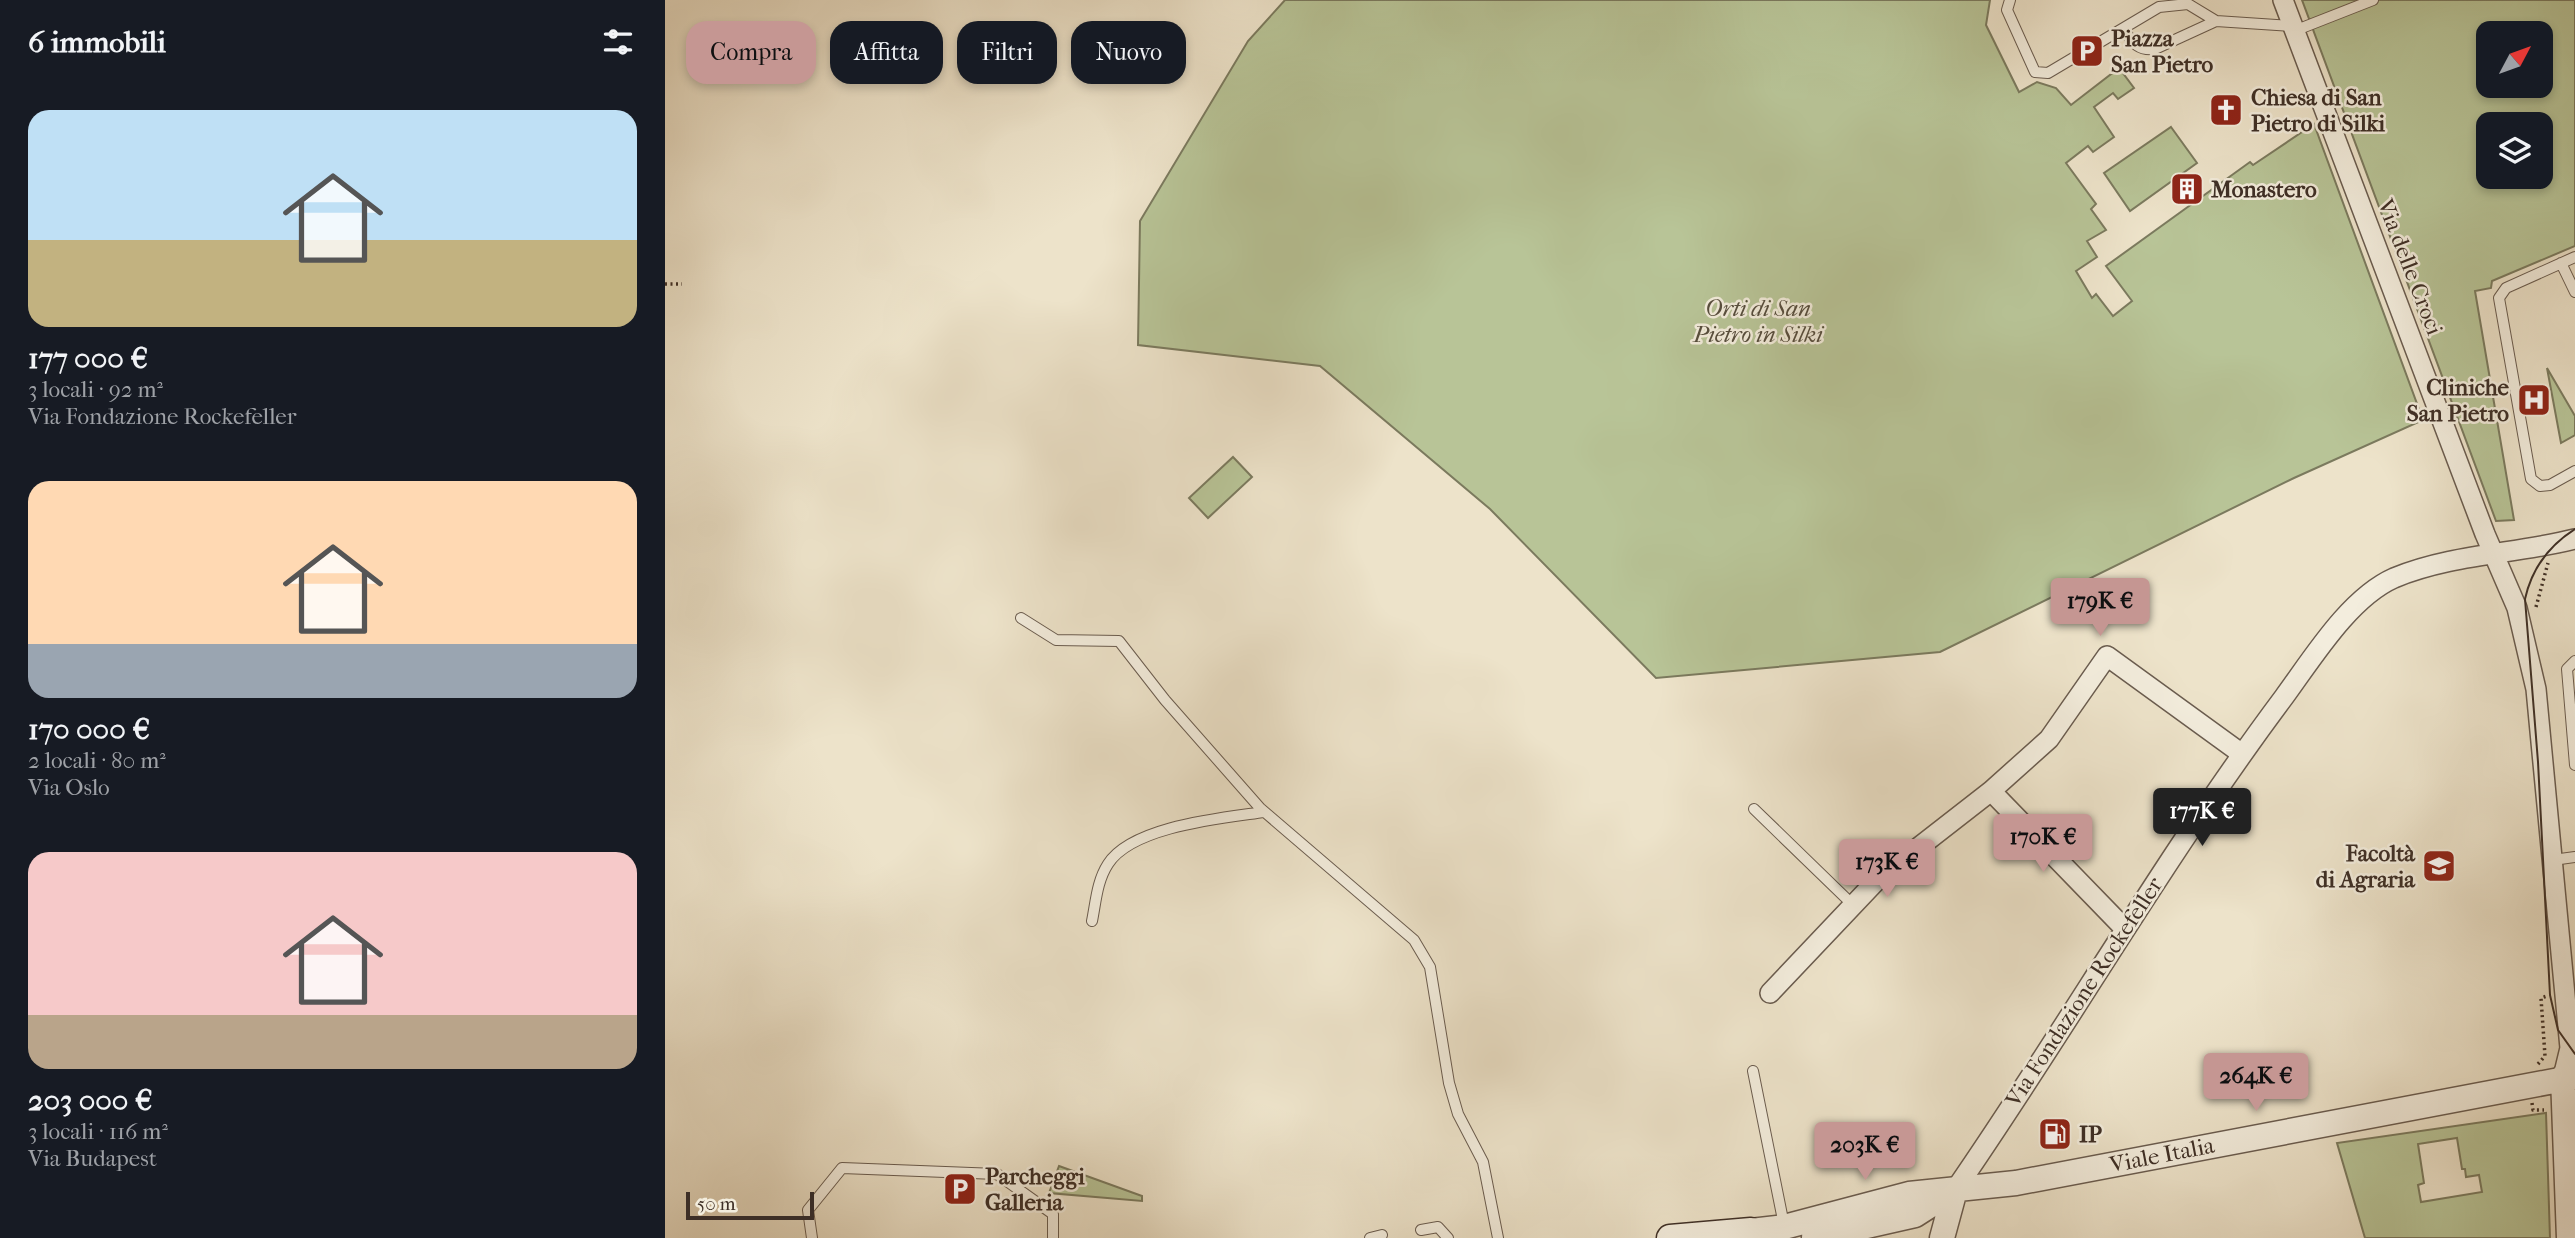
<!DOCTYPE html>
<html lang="it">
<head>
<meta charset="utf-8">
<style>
  body { margin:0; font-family:"IM FELL French Canon",serif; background:#20242c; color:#f1f3f6; height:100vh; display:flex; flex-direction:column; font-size:26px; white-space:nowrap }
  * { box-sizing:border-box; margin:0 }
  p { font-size:23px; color:#9ea1a6 }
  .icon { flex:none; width:38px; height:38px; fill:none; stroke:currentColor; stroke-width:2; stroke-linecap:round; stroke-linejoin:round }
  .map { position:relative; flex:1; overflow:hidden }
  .panel { display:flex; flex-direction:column; background:#171b24; width:665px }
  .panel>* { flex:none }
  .banner { position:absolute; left:21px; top:21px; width:665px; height:63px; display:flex; gap:14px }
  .needle { width:46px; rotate:49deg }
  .controls { position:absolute; left:1811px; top:21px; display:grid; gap:14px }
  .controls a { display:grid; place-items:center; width:77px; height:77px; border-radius:14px; background:#171b24; box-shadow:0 4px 10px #0003; font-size:35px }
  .scale { position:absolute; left:21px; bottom:18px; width:128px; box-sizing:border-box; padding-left:7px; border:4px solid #3e2f26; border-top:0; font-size:19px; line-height:24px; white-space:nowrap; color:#3e2f26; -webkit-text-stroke:5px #f3eddd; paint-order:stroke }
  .price { position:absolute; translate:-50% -60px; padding:0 16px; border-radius:7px; background:#c59692; color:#111; font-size:23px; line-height:46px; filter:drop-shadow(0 2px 4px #0008) }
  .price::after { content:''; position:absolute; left:50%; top:42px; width:21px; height:16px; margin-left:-10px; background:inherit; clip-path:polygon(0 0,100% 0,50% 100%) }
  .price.on { background:#222; color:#fff }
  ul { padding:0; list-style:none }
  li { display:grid; align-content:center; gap:14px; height:371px; padding:0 28px }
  li span { display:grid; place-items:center; height:217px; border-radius:21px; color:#555 }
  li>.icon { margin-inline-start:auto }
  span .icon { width:126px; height:126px; fill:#fffc; stroke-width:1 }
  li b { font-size:30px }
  h2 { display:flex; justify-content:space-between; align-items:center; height:84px; padding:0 28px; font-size:30px }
  .chip { padding:0 24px; border-radius:21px; background:#171b24; box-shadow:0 4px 10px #0003; font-size:24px; line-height:63px }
  .chip.on { background:#c59692; color:#111 }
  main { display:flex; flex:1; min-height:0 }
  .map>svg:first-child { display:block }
  .green { fill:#b8c497; stroke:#7b7a5e; stroke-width:2; fill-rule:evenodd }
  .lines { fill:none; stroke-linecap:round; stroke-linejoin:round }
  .service-casing { stroke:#6a5c4f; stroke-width:12 }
  .minor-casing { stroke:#6a5c4f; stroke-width:22 }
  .tertiary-casing { stroke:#6a5c4f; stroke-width:27 }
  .secondary-casing { stroke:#3e2f26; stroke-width:29 }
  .path { stroke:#3e2f26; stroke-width:3.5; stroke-dasharray:2 3.5; stroke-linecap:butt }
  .service { stroke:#f3eddd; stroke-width:10 }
  .minor { stroke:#f3eddd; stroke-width:19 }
  .tertiary { stroke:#f3eddd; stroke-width:24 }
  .secondary { stroke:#f3eddd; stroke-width:26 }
  .tram { stroke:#3e2f26; stroke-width:2 }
  .labels { text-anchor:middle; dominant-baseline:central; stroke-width:5; stroke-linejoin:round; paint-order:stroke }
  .poi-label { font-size:23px; font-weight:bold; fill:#3e2f26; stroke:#f3eddd; text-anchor:start }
  .street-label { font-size:23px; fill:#3e2f26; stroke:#f3eddd }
  .park-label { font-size:23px; font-style:italic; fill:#564d3d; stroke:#f3eddd }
</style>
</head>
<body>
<main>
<section class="panel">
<h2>6 immobili<svg class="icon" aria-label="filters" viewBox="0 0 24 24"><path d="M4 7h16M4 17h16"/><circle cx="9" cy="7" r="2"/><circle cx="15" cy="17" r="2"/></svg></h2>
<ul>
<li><span style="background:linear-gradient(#bfe0f5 60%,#c2b280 0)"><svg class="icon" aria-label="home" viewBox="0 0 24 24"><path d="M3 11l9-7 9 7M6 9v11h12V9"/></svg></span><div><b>177 000 €</b><p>3 locali · 92 m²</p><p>Via Fondazione Rockefeller</p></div></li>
<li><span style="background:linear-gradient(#ffd9b3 75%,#9aa5b1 0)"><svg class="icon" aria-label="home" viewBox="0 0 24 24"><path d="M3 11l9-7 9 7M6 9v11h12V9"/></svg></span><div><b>170 000 €</b><p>2 locali · 80 m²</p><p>Via Oslo</p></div></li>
<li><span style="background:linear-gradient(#f6c9c9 75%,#b9a48a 0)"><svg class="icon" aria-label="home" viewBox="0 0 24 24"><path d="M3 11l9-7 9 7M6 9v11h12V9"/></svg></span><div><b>203 000 €</b><p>3 locali · 116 m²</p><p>Via Budapest</p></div></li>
</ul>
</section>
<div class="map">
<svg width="1910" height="1238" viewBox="0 0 1910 1238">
  <rect width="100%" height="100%" fill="#ede3ca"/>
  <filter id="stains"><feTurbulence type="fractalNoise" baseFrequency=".00286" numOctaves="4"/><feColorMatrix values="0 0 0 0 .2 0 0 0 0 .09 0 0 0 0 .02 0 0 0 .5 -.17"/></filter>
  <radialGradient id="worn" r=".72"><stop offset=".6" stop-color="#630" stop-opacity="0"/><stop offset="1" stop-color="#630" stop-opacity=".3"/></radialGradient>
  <path class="green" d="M620 0H1325L1321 25 1354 92 1372 82 1391 88 1406 105 1454 68 1469 88 1453 99 1448 93 1429 107 1449 137 1428 152 1423 146 1401 163 1431 204 1426 209 1441 230 1422 241 1432 257 1411 271 1427 298 1431 294 1448 316 1467 301 1441 266 1585 162 1588 165 1649 124 1758 420 1629 478 1275 652 991 678 825 509 655 366 473 345 475 221 583 41Z
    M1637 0H1910V246L1827 281 1826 288 1810 291 1849 520 1831 521ZM1824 33H1876V86H1824ZM1824 124H1876V177H1824Z
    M1506 127 1532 163 1465 211 1439 173Z
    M1882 368 1910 416V435L1896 443Z
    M568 457 587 477 543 518 524 498Z
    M1881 1113 1885 1238H1700L1672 1143ZM1792 1138 1797 1169H1800L1801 1177 1814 1175 1817 1192 1756 1202 1753 1185 1759 1183 1753 1144Z
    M394 1166 477 1196V1201L384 1193Z"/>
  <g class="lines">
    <defs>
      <path id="service" d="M1345 0 1342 10 1370 72 1383 73 1494 7 1523 4 1551 21 1627 26
        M1458 29C1468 43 1473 51 1490 49L1551 21
        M1629 31 1708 0
        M1910 257 1841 288 1834 298 1866 479 1875 486 1885 485 1910 471
        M1896 263 1910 292
        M356 618 391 640 454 641 500 700 595 808 749 940 765 967 784 1083 793 1114 818 1162 833 1238
        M1910 661 1902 669 1910 765
        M1089 809 1188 905
        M1888 860 1910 857
        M427 921C431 901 432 881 443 864 467 826 558 818 599 812
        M1088 1071 1119 1225
        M756 1230 773 1227 783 1238
        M147 1238 143 1210 177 1168 332 1174 388 1214V1238
        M705 1238 717 1235"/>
      <path id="minor" d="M1618 0 1820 534 1852 608 1871 689 1905 1048 1898 1077
        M1326 791 1459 928
        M1105 993 1213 879 1326 791 1384 739 1442 656 1577 754
        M1290 1190C1402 1028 1500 856 1619 697 1647 659 1684 598 1729 578 1787 554 1851 554 1910 539"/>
      <path id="tertiary" d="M1898 1077 1904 1238
        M1086 1231 1119 1227 1244 1194 1351 1183 1910 1077
        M1149 1238 1250 1215 1286 1192
        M1277 1238 1290 1190"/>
      <path id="secondary" d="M1005 1238 1086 1231 1087 1238"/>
    </defs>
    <use href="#service" class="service-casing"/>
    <use href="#minor" class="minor-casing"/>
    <use href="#tertiary" class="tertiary-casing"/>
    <use href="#secondary" class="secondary-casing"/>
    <path class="path" d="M0 284H17
      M1871 607 1883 563
      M1873 1064 1880 1056 1876 998 1882 996
      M1867 1103 1868 1110H1879"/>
    <use href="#service" class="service"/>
    <use href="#minor" class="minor"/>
    <use href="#tertiary" class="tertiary"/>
    <use href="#secondary" class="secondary"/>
    <path class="tram" d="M1910 529C1883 546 1867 568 1860 599L1873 762 1885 995 1893 1030 1910 1054"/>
  </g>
  <defs>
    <symbol id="parking-square" viewBox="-11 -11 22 22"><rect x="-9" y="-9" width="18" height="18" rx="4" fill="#8f2418" stroke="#f3eddd"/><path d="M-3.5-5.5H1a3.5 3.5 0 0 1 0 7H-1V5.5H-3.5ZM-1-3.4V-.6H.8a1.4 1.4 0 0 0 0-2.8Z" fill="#fff"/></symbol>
    <symbol id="church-square" viewBox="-11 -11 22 22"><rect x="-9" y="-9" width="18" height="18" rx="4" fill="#8f2418" stroke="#f3eddd"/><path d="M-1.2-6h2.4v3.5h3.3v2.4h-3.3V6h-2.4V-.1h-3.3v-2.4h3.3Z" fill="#fff"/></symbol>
    <symbol id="building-square" viewBox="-11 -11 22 22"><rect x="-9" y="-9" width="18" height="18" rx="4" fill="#8f2418" stroke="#f3eddd"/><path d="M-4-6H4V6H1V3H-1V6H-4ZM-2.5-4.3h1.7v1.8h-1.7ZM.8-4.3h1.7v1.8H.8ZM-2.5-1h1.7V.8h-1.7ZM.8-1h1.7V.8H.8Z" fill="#fff"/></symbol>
    <symbol id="hospital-square" viewBox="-11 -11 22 22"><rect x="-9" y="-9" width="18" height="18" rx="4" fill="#8f2418" stroke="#f3eddd"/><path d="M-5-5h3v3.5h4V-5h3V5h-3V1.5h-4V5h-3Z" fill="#fff"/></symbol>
    <symbol id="university-square" viewBox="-11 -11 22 22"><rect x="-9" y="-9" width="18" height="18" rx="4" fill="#8f2418" stroke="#f3eddd"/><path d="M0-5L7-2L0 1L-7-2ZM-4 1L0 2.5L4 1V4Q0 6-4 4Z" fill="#fff"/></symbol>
    <symbol id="fuel-square" viewBox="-11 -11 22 22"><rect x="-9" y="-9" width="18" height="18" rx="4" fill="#8f2418" stroke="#f3eddd"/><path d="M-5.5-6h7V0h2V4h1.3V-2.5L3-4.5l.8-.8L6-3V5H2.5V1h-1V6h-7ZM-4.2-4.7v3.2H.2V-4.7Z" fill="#fff"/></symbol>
  </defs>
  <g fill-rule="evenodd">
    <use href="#parking-square" x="1403" y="32" width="38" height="38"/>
    <use href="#church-square" x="1542" y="91" width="38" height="38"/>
    <use href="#building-square" x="1503" y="170" width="38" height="38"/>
    <use href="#hospital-square" x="1850" y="381" width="38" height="38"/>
    <use href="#university-square" x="1755" y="847" width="38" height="38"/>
    <use href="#fuel-square" x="1371" y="1115" width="38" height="38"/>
    <use href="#parking-square" x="276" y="1170" width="38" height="38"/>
  </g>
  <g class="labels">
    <g class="poi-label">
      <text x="1446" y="38">Piazza<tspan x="1446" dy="26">San Pietro</tspan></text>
      <text x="1586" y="97">Chiesa di San<tspan x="1586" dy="26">Pietro di Silki</tspan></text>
      <text x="1546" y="189">Monastero</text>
      <text x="1844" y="387" text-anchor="end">Cliniche<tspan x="1844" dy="26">San Pietro</tspan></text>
      <text x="1750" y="853" text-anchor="end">Facoltà<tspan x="1750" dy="26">di Agraria</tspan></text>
      <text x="1414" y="1134">IP</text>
      <text x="320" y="1176">Parcheggi<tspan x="320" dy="26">Galleria</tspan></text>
    </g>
    <g class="street-label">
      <text transform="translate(1745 267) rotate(69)">Via delle Croci</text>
      <text transform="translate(1419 992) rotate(-57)">Via Fondazione Rockefeller</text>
      <text transform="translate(1497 1155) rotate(-11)">Viale Italia</text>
    </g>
    <g class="park-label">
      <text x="1093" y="308">Orti di San<tspan x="1093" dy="26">Pietro in Silki</tspan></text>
    </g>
  </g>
  <rect width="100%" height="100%" filter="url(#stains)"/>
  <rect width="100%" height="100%" fill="url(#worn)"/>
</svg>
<div class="controls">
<a><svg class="needle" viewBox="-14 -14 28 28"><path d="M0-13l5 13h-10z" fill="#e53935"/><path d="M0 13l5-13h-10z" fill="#9ea1a6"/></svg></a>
<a><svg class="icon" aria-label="layers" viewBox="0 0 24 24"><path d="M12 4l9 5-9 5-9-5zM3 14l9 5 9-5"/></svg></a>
</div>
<div class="scale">50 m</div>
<b class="price" style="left:1435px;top:638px">179K €</b>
<b class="price on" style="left:1537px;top:848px">177K €</b>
<b class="price" style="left:1378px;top:874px">170K €</b>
<b class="price" style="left:1222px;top:899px">173K €</b>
<b class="price" style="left:1591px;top:1113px">264K €</b>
<b class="price" style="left:1200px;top:1182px">203K €</b>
<div class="banner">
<a class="chip on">Compra</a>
<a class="chip">Affitta</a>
<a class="chip">Filtri</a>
<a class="chip">Nuovo</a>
</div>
</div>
</main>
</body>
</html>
